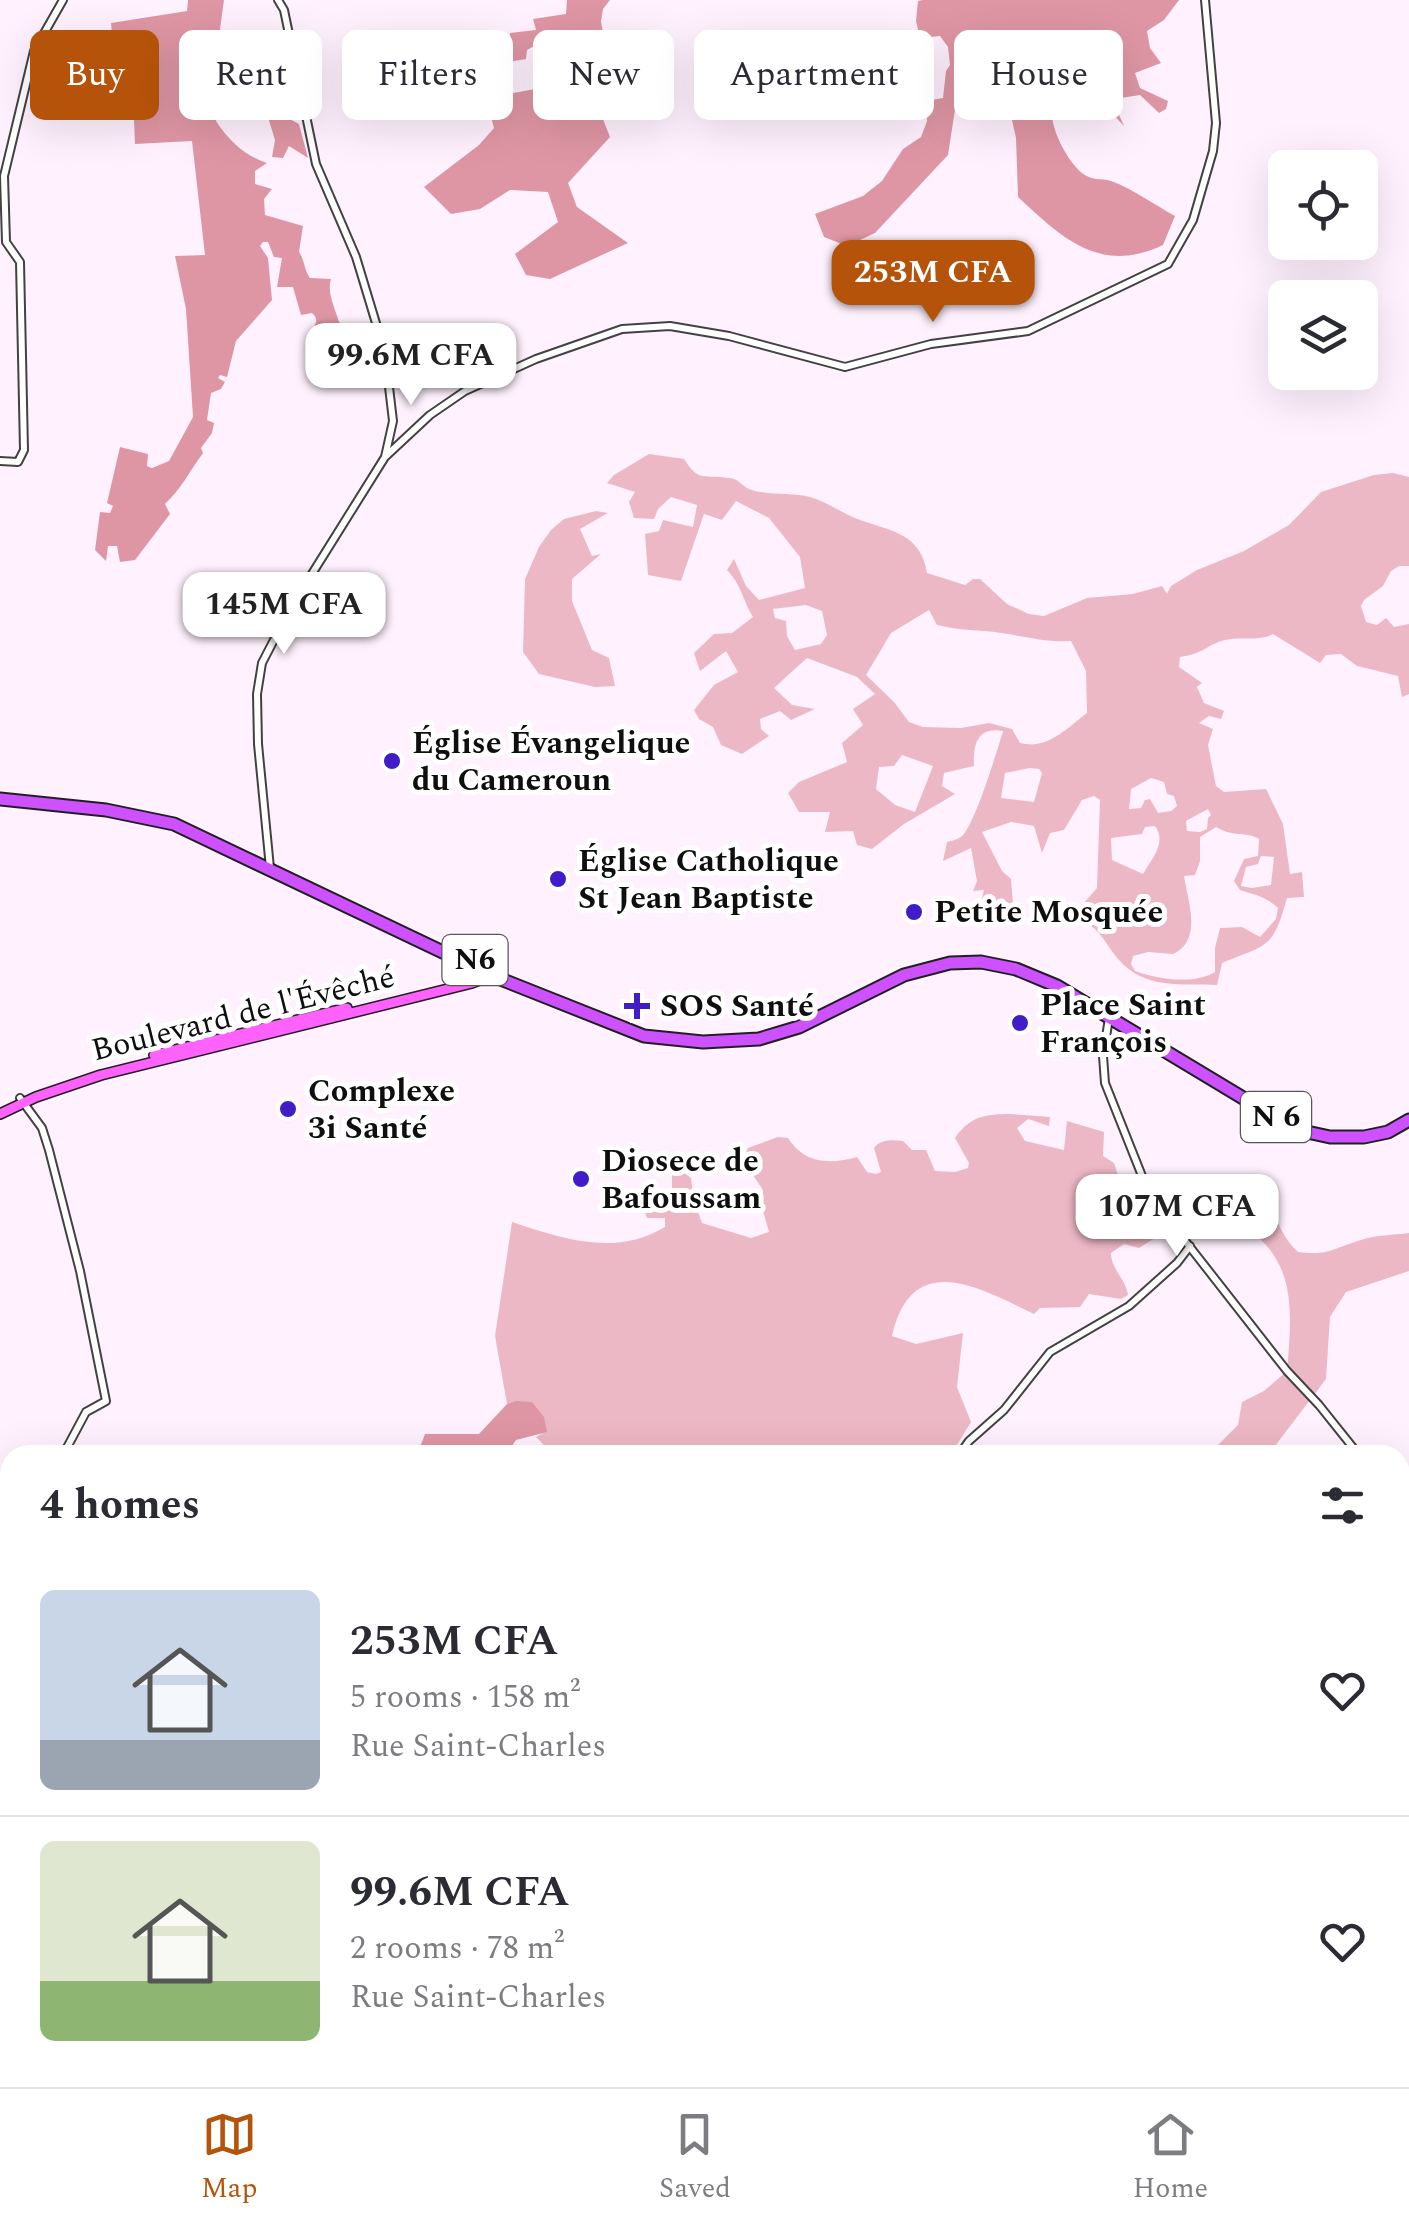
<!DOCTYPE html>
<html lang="en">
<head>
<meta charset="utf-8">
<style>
  body { margin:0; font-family:Spectral,serif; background:#f2f2f3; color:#2b2b33; height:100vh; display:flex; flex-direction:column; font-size:38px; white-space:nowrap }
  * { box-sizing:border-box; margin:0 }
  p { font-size:32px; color:#7c7c81 }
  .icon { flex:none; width:55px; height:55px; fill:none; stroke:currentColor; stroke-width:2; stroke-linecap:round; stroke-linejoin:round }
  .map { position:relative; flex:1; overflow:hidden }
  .details { position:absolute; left:0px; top:1445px; width:1410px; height:642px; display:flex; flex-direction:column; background:#fff; border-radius:30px 30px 0 0; box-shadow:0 10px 40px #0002 }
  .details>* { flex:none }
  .banner { position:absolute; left:30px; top:30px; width:1350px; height:90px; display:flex; gap:20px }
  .tools { position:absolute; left:1268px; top:150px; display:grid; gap:20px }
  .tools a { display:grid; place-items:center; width:110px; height:110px; border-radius:15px; background:#fff; box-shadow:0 10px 40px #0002; font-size:50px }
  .price { position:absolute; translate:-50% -85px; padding:0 22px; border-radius:20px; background:#fff; color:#222; font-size:32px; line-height:65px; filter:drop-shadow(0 2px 5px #0008) }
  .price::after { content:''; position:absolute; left:50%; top:60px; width:30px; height:22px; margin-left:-15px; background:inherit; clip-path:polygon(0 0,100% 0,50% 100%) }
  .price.on { background:#b45309; color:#fff }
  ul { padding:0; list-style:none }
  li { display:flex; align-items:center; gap:30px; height:250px; padding:0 40px }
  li+li { border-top:2px solid #e1e1e2 }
  li span { display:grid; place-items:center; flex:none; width:280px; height:200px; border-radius:15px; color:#555 }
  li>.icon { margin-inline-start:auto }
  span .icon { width:120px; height:120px; fill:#fffc; stroke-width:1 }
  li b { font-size:42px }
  h2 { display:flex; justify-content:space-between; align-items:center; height:120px; padding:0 40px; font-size:42px }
  .pill { padding:0 35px; border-radius:15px; background:#fff; box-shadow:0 10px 40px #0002; font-size:35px; line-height:90px }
  .pill.on { background:#b45309; color:#fff }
  .dock { display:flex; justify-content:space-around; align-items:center; height:140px; border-top:2px solid #e1e1e2; background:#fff; font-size:28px; color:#7c7c81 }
  .dock a { display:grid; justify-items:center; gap:5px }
  .dock .on { color:#b45309 }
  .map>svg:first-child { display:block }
  .green { fill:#edb8c5; fill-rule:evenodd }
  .forest { fill:#df96a4 }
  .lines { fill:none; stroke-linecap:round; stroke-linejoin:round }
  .minor-casing { stroke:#424242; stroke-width:10 }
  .major-casing { stroke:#202020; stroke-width:12 }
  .highway-casing { stroke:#202020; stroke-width:15 }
  .minor { stroke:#fff; stroke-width:6 }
  .major { stroke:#ff62fc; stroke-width:9 }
  .highway { stroke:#cd51fe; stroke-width:11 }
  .poi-dot { fill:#411dca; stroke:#fff; stroke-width:4 }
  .labels { text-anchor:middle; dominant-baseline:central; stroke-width:10; stroke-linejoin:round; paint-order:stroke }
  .shield { fill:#fff; stroke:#575757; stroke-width:2.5 }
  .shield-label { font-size:30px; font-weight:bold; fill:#0f0f0f }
  .poi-label { font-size:32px; font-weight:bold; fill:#0f0f0f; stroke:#fff; text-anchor:start }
  .street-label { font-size:32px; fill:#0f0f0f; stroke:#fff }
</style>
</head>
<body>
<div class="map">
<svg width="1409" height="2087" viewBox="0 0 1409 2087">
  <rect width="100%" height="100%" fill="#fff2fe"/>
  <path class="green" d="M649 454 684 459C699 483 704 474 729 478 739 479 741 485 749 489 767 496 791 492 810 497 828 502 843 514 860 520 892 531 921 534 927 573L965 585 973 579H980L1007 604 1029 614 1044 616 1087 598 1133 594 1162 586 1167 594 1171 586 1197 570 1244 551 1289 525 1321 492 1374 475 1393 473 1409 477V566H1399L1391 571 1383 586 1364 600 1361 606 1366 622 1377 625 1386 618 1394 627 1409 624V694L1402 697 1398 676 1357 666 1341 654 1326 655 1320 663 1273 634C1257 642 1242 636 1225 640 1206 645 1204 654 1180 657L1179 667 1202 683 1197 687 1204 703 1224 711 1221 719 1209 716 1199 723 1213 729 1208 745 1216 786 1224 792 1266 789 1283 824 1290 874 1302 872 1304 897 1287 898C1273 949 1268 944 1222 963L1217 985C1182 984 1144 989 1119 960 1105 944 1101 929 1081 920L1083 904 1097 888 1100 800 1094 796 1082 800 1064 830 1050 833 1042 853 1034 826 1011 822 982 832 1002 871 1011 879 1013 904 980 907 984 890 973 891 977 881 971 848 943 861 947 842C952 841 959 839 962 836 975 824 997 751 1003 731 977 726 973 745 974 766L944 773 942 786 955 794 904 824 872 849 857 845 853 831 825 832 830 812H799L788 793 799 782 847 762 842 743 863 725 853 709 875 694 857 677 807 658 774 688 792 705 815 709 791 720 780 711 760 719 761 729 769 736 742 754 721 745 713 727 699 719 694 710 714 685 738 672 726 651 700 671 694 653 714 634 732 633 753 617C743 601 741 584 727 570L734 559 746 586 759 600 805 588 800 557 769 518 736 501 722 520 704 514 681 581 648 575 645 534 659 531 663 520 693 527 697 505 671 497 658 509 654 519 634 518 629 502 635 492 607 483 614 475ZM806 605 822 611 827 635 821 644 795 650 787 636 786 621 775 618 773 609ZM929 610 937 625C954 629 968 630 984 631 1014 633 1041 643 1071 641L1086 671 1087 713C1066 729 1047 750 1020 743L1012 729 989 723 961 728 923 727 909 722 894 702 866 675 891 633ZM902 755 933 766 915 812 895 805 876 789 879 767 894 766ZM1030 768 1039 769 1042 773 1034 802 1001 798 1005 773ZM1151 778 1164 782 1167 794 1174 796 1177 806 1171 811 1158 813 1150 799 1145 800 1141 808 1129 809 1131 789ZM1208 809 1211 815 1208 818 1207 829 1200 832 1187 831 1186 821ZM1155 826C1167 843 1152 858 1143 874L1112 860 1111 838 1142 834 1145 827ZM1216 827C1234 838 1247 831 1259 839L1258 856 1244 859 1234 881 1240 890C1255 895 1265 896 1278 908L1276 919 1260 937 1242 927 1220 928 1215 948V972C1194 985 1157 979 1135 971L1131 964 1133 956 1148 952 1173 954C1203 940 1188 902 1184 876L1195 875 1200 861V837ZM1261 856 1274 857 1271 885 1252 888 1241 886 1246 867 1258 864Z
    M596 511 608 513 580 529 592 556 601 554 572 579V601L592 650 609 658 615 686 595 687 539 674 523 652 525 579 539 547 551 530 564 519Z
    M1011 1114 1050 1117 1049 1126 1028 1119 1017 1128 1025 1141 1064 1150 1067 1121 1104 1132 1103 1156 1114 1163 1120 1181 1212 1179 1257 1187C1275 1207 1278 1235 1298 1252 1330 1256 1333 1248 1361 1240 1376 1235 1393 1235 1409 1233V1271L1346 1292 1330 1317 1326 1379 1268 1455H1208L1238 1425 1242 1402 1264 1391 1287 1371C1292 1313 1298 1257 1239 1224 1226 1217 1207 1217 1193 1214L1139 1248 1124 1244 1111 1253C1111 1269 1126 1279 1128 1295L1121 1299 1089 1294 1080 1307 1040 1308 1034 1314C978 1287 912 1249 892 1336L916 1344 963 1333 957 1387 971 1422 951 1455H539L543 1444 536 1437 547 1431 507 1404 495 1336 512 1222C564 1239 615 1257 665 1227V1218H647L644 1210 672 1197V1172L679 1169 691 1178 694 1201 702 1223 751 1238 769 1232 763 1211V1190L743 1160 748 1148 778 1137 788 1138C804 1163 829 1165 857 1157L867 1172 876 1174 881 1172 874 1148C881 1139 893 1140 903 1141L912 1150H926L935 1171 955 1172 968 1168 969 1163 955 1138C970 1116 986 1114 1011 1114Z
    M0 1926 10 1936 7 1992 10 1996 0 1991Z
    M218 2078H294L298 2087H236Z"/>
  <path class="forest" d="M188 0H224L220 29 227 40 218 65 233 72 232 89 278 101 275 111 299 124 308 158 289 146 283 158 272 157 275 140 267 114 220 108 216 121C228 140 245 156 267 163L255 171V184L272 189 264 199 265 215 303 226 299 252C305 261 304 270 310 278L331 279C325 297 342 318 342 339L334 341 312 335C311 326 322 322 312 313L301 315 293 287H277L282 258 274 257 268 242H263L260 246 268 258 272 300 236 341 227 377 220 375 218 378 225 382 221 389 211 393 207 420 214 423 212 433 201 448 203 453C189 472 182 488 165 504L170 514 135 560 120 562 117 546H108L106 561 95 550 100 512 110 513 113 506 107 503 120 447 148 454 147 466 152 468 169 461 193 417 186 309 175 256 205 255 192 141 135 144 133 96 136 79 99 76 83 66 114 56 111 23 187 11Z
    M567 0H610L603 9 601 21 607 56 601 114 610 137 568 183 577 207 628 243 550 279 526 275 515 254 558 222 548 192 510 190 480 209 451 214 424 187 479 145 494 128 486 98 568 83 564 53 541 55 536 45 527 50 526 59 508 62 510 33 536 30 533 19 566 14Z
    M923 0H1179L1164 20 1147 31 1150 48 1161 63 1135 73 1140 88 1168 101 1166 109 1159 113 1140 95 1121 98 1116 108 1124 126 1106 107 1094 102H1054C1045 120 1066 160 1082 173 1092 181 1101 178 1111 181 1133 189 1155 205 1175 216L1163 245C1100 275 1062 238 1018 197L1016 138 1008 102 956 103 948 155 875 233 847 246 824 237 815 214 863 196 882 181 903 149 921 137 927 121 926 101 943 98 946 71 950 65 948 47 940 36 920 38 916 21 918 1Z
    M516 1401 532 1402 544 1417 547 1432 516 1440 511 1448 514 1455H417L425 1434H479L507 1404Z
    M294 2078H409L374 2087H298Z
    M632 2078H703L699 2087H619Z"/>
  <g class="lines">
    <defs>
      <path id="minor" d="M385 457 430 415 465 391 536 359 622 329 670 326 729 336 845 367 931 344 1028 331 1168 264 1193 220 1213 151 1216 123 1205 0
        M0 461 18 462 24 450 20 262 6 242 4 176 34 51 63 0
        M270 868 258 744 257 694 262 663 290 609 385 457 393 421 385 353 356 257 316 164 284 10 278 0
        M1109 1018 1103 1056 1105 1083 1150 1196 1287 1371 1319 1405 1359 1455
        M20 1098 42 1128 49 1150 80 1271 106 1401 86 1412 63 1455
        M959 1455 969 1441 1004 1410 1050 1352 1129 1306 1177 1263 1190 1246
        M1400 1485 1409 1491
        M0 1592 10 1583
        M1400 1709 1409 1696
        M154 2078 177 2087
        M99 2087 133 2078
        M425 2087 434 2078
        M1073 2087 1083 2078"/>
      <path id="major" d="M154 1055 347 1008
        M0 1114 36 1097 101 1075 472 983 501 972"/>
      <path id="highway" d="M0 799 106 810 174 824 493 976 644 1036 703 1042 759 1039 799 1027 904 975 950 963 981 962 1016 969 1057 986 1263 1110 1307 1132 1330 1137H1364L1388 1132 1409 1120"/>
    </defs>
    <use href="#minor" class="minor-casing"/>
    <use href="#major" class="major-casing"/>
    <use href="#highway" class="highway-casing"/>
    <use href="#minor" class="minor"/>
    <use href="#major" class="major"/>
    <use href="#highway" class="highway"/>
  </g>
  <g class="poi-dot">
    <circle cx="392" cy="761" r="10"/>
    <circle cx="558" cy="879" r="10"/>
    <circle cx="914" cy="912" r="10"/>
    <path d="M632 991h10v10h10v10h-10v10h-10v-10h-10v-10h10z"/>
    <circle cx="1020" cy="1023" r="10"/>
    <circle cx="288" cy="1109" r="10"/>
    <circle cx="581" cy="1179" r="10"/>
  </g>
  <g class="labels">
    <g class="shield">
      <rect x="442.5" y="935" width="65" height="50" rx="8"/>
      <rect x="1241" y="1092" width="70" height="50" rx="8"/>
    </g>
    <g class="shield-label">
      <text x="475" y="960">N6</text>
      <text x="1276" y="1117">N 6</text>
    </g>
    <g class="poi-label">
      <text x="412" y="743">Église Évangelique<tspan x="412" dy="37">du Cameroun</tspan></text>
      <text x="578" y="861">Église Catholique<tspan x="578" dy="37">St Jean Baptiste</tspan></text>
      <text x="934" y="912">Petite Mosquée</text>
      <text x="1040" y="1005">Place Saint<tspan x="1040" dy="37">François</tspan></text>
      <text x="660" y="1006">SOS Santé</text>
      <text x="308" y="1091">Complexe<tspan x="308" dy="37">3i Santé</tspan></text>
      <text x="601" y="1161">Diosece de<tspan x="601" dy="37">Bafoussam</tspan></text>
    </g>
    <g class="street-label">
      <text transform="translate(243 1014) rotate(-14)">Boulevard de l'Évêché</text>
    </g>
  </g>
</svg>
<div class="tools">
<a><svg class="icon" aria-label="locate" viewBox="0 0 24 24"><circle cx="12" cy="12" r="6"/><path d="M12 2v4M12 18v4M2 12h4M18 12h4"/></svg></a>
<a><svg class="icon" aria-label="layers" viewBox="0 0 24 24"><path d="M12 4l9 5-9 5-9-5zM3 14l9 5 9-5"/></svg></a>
</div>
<b class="price on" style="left:933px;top:325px">253M CFA</b>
<b class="price" style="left:411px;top:408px">99.6M CFA</b>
<b class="price" style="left:284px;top:657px">145M CFA</b>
<b class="price" style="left:1177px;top:1259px">107M CFA</b>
<div class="banner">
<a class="pill on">Buy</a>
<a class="pill">Rent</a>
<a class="pill">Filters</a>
<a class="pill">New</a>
<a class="pill">Apartment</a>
<a class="pill">House</a>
</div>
<section class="details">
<h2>4 homes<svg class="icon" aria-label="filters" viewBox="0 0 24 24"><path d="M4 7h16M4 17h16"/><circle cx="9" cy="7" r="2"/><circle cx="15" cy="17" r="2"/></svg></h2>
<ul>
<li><span style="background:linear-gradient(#c9d6e8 75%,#9aa5b1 0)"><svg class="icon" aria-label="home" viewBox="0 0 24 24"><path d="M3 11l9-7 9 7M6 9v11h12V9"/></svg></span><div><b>253M CFA</b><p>5 rooms · 158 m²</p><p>Rue Saint-Charles</p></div><svg class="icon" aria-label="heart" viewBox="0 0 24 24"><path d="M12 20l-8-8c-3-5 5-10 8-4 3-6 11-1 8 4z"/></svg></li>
<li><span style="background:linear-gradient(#dfe7d0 70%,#8fb573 0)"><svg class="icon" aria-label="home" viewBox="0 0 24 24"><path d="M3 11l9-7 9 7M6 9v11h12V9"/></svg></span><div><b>99.6M CFA</b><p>2 rooms · 78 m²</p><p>Rue Saint-Charles</p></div><svg class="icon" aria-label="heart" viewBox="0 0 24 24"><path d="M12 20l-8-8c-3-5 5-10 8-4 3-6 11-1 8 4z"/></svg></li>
</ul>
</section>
</div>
<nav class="dock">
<a class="on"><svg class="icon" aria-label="map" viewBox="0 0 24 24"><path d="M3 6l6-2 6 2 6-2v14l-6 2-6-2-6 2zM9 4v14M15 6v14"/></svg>Map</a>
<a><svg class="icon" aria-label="saved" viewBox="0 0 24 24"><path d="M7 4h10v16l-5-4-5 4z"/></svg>Saved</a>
<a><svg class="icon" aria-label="home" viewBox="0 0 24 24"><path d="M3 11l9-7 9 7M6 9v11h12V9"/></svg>Home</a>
</nav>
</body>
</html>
